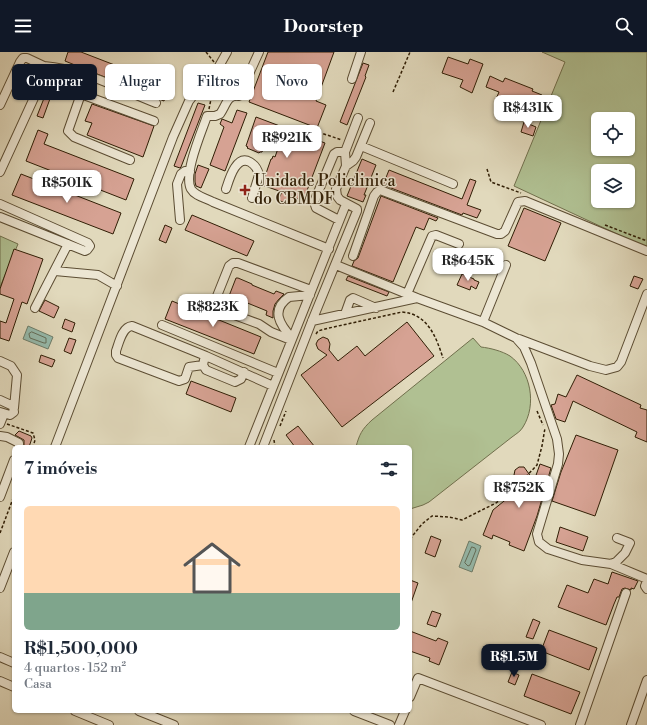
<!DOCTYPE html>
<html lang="pt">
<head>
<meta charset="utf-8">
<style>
  body { margin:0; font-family:"Libre Bodoni",serif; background:#f6f6f7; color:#1f2937; height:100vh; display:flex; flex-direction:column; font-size:15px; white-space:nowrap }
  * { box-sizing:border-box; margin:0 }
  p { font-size:13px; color:#747a83 }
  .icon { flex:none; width:22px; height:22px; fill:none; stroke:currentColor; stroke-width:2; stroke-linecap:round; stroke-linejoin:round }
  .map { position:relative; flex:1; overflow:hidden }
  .details { position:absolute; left:12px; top:393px; width:400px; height:268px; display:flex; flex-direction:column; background:#fff; border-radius:6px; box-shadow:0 1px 3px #0004 }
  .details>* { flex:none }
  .banner { position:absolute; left:12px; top:12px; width:400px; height:36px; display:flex; gap:8px }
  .tools { position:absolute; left:591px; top:60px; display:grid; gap:8px }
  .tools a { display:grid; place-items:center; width:44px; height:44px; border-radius:6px; background:#fff; box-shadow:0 1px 3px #0004; font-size:20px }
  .price { position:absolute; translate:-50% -34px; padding:0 9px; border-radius:8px; background:#fff; color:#222; font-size:13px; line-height:26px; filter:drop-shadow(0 1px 2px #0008) }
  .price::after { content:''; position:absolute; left:50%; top:24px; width:12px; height:9px; margin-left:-6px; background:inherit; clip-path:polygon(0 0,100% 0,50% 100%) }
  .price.selected { background:#111827; color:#fff }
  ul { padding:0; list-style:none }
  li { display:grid; align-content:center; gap:8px; height:212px; padding:0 12px }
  li span { display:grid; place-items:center; height:124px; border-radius:6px; color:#555 }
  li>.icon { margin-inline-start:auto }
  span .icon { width:72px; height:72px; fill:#fffc; stroke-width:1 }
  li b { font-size:17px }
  h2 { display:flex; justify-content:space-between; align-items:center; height:48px; padding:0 12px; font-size:17px }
  .tag { padding:0 14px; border-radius:6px; background:#fff; box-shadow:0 1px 3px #0004; font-size:14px; line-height:36px }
  .tag.selected { background:#111827; color:#fff }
  header { display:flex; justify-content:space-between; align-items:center; height:52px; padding:0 12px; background:#111827; color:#fff; font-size:18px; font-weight:700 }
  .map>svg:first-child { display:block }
  .green { fill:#b0c092; stroke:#706f4c; fill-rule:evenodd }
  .water { fill:#95baac; stroke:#6d7c69 }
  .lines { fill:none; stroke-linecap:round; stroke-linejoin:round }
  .shore { stroke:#626c58; stroke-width:1 }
  .building { fill:#d6a293; stroke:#301e05; fill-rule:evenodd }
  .minor-casing { stroke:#5c4d33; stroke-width:10 }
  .path { stroke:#301e05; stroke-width:1.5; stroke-dasharray:3 2; stroke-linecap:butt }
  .minor { stroke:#ece6d3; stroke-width:8 }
  .poi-dot { fill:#8f2418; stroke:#ece6d3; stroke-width:1.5 }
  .labels { text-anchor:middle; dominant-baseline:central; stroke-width:3; stroke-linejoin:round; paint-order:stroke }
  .poi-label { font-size:16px; fill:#301e05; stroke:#ece6d3; text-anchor:start }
</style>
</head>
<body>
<header><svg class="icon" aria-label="menu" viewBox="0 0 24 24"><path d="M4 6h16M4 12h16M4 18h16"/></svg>Doorstep<svg class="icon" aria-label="search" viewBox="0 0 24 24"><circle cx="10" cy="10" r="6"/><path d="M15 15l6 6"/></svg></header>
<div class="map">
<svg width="647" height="673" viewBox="0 0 647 673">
  <rect width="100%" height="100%" fill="#e1d9bc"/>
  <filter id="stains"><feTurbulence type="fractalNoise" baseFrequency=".005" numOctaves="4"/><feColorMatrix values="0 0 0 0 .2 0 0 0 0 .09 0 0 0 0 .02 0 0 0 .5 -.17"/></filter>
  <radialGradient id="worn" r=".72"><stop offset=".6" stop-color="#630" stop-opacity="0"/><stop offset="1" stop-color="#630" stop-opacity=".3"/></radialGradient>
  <path class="green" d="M542 0H647V196L514 134 565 10ZM598 67H628V97H598ZM598 119H628V149H598Z
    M0 184 18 192 0 235Z
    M473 286 481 295C490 296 502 299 510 304 531 319 537 353 523 375 521 379 516 382 512 385L429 450 423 453 410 457V395H356C359 383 362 377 372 368Z"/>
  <path class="water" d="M28 274 53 285 48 297 23 287Z
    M469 489 481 494 472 520 459 515Z"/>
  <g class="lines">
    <path class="shore" d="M32 280 46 286V291H44L30 286 29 282Z
      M472 495 475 496 476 498 470 513 468 514 465 511Z"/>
  </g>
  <path class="building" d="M68 0H81L169 34 164 49 65 9Z
    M268 0H334L316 49 326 53 317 76 249 50ZM280 15 294 20 287 38 274 33Z
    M448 5 468 12 470 7 483 12 472 41 460 35 463 28 442 21Z
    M363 11 369 13 365 24 366 25 347 73 340 70Z
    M490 24 503 30 505 26 533 37 532 39 542 43 536 59 526 55 524 58 496 47 499 40 486 35Z
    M50 31 55 33 43 66 37 64Z
    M198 51 205 53 181 115 180 116 174 114Z
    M92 52 154 74 143 105 87 83 92 71 85 69Z
    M237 58 247 61 225 119 210 113 224 75 220 72 222 67 232 71Z
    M256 65 325 91 303 149 291 144 288 152 278 148 282 140 262 133 271 107H272L273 104 275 105 281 88 269 83 262 100H260L259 101 247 96 248 95 246 94Z
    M524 70 536 75 533 84 521 80Z
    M38 78 48 82 44 92 134 127 126 148 26 109Z
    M362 107 376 113 364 143H366L363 150 347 144Z
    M198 113 209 117 201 136 196 134 195 130V122Z
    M389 118 462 147 470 127 476 129 467 153 481 158 477 166 463 161 462 163 383 133Z
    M21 122 121 161 113 182 12 143Z
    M381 144 438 166 436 169 429 166 424 178 416 175 393 230 352 214 354 209 358 206Z
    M524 156 561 171 545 209 508 194Z
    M192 163 254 189 247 204 185 178Z
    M165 173 172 176 166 191 159 188Z
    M14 197 43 207 27 252 22 250 9 289 0 286V269L6 271 14 247 0 242V237Z
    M462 222 474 227V228L479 230 476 237 471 234 470 238 457 233Z
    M348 224 389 240 387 244 346 228Z
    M634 224 643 227 638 237 630 234Z
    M236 226H238L252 232V233L274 242 276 239 284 242 279 247 275 252 273 259V266L266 263 267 259 245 250 244 252 230 246 229 244Z
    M45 248 59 255 54 266 39 259Z
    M172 249 261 285 254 302 165 267Z
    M65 267 75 271 72 280 62 276Z
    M407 270 434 304 342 375 301 323 327 303 318 297 316 292 318 288 323 285 328 287 330 292 329 298 338 309 357 294 365 304Z
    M69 286 76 288 71 302 64 299Z
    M41 303 55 308 52 315 39 310Z
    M577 323 641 353 640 356 647 358V390L635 385 637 380 573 349 565 370 556 367 551 353 555 352 558 342 566 345Z
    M191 329 236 346 231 360 186 342Z
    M298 374 315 395H295L286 383Z
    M19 379 31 384 32 386 29 395H24V388L15 383Z
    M576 383 618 398 595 464 552 449 561 420Z
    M540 412 551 416 537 464 524 499 509 493 510 490 493 483 492 487 483 483 493 458 525 432 516 427 514 423 515 418 519 415H524L534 429Z
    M560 475 588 485 583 499 556 490Z
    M431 484 441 488 435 505 425 501Z
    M612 520 638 529 634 537 631 536V538L625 536 622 537 619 545H617L614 552 606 573 558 555 567 533 588 541 594 527 608 532Z
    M410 528 418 531 411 551H410Z
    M432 559 441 562 436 575 427 572Z
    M533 567 540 570 533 587 526 585Z
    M549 578 597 596 589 618 541 599Z
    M410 579 436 589 438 586 448 590 439 613 429 609 430 606 410 599Z
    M512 620 519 623 515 633 508 630Z
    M532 622 580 640 571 662 524 644Z"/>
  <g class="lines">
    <defs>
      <path id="minor" d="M259 0 239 44C227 42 226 54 220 62L215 64H207C202 79 183 122 191 137 195 144 206 146 213 150L329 197
        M44 14C83 17 120 37 156 51
        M44 24 58 28 81 42 154 69
        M352 27 361 0
        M81 42 68 79 74 85 130 108
        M0 53 20 10 23 6H27L44 14V24L0 120
        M361 94 453 132
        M346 114 353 109 356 105 370 71
        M226 137C229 128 236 102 250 110 255 113 258 118 259 123L252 146
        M0 152 88 191 90 194 87 198 85 199 0 165
        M180 168 177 132 181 122 185 119 190 120
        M339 168 316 156 314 150 334 102 337 100H345
        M353 204 374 144 377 140 380 138 497 182H501L505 179 518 150 525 149 647 199
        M336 213 417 246 483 270 516 286 524 295 531 311 557 387 559 402 558 412 537 482 539 490 548 497 582 508 611 512 616 510 625 501 630 491 617 486
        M55 219 98 223 117 234
        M407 242 432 184 436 183 459 192
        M35 256 68 192
        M345 262 350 248 353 246 376 256
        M312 269 417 246
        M483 270 506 213
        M162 273 278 321
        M292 286C280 273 270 258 289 245L310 243
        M519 287 590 314 606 318 617 315 621 310 647 242
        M291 288 271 280 259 272 229 261H220L216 258 215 249 229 214 233 211H238L311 238
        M204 308 203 313 206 318 235 330 241 327 244 320
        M0 309 11 314 17 323 14 356
        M203 313 189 315 185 327 179 329 118 306 116 303V299C119 291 122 275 132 274L206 304 273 334
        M0 348 13 354 14 360 10 363 0 360
        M0 372 4 362
        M0 384 7 385 19 391V395
        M55 395 173 85 189 49 203 31 218 16 227 0
        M249 395 346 152
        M263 395 312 269 357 159V157L340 148 337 144 336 137 346 114 345 100 358 66
        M0 445 14 408
        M611 512 647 527
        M647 529 645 534 647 537
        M0 536 14 500
        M0 605 14 611
        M0 629 14 635
        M410 645 418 626 541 673
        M75 659 109 673
        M139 659 174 673
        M354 659 390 673
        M399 673 405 659
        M580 673 626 541
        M631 673 647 628"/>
    </defs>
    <use href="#minor" class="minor-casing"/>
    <path class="path" d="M206 0 214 10
      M393 40 410 0
      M209 57 214 32
      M309 77 342 88
      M487 117 491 130 521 141
      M605 173 647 189
      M316 282 318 279 329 276 402 260C428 262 436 285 443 306
      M537 359 543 373
      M7 372 33 381 35 388 33 395
      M280 374 286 359
      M274 388 275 395
      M0 481 14 444
      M410 487 422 472 432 464 449 465 462 468 496 451 518 433 537 413 542 394 545 376"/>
    <use href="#minor" class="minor"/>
  </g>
  <path class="poi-dot" d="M243 132h4v4h4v4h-4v4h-4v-4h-4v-4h4z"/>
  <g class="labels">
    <g class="poi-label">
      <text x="254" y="129">Unidade Policlinica<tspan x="254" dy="18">do CBMDF</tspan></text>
    </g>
  </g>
  <rect width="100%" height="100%" filter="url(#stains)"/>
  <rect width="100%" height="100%" fill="url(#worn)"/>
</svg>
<div class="tools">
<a><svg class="icon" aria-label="locate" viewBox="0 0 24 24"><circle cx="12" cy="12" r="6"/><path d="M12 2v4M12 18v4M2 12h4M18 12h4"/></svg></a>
<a><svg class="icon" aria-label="layers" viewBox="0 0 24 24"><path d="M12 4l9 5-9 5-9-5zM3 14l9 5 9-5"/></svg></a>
</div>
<b class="price" style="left:528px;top:77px">R$431K</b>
<b class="price" style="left:287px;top:107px">R$921K</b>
<b class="price" style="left:67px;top:152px">R$501K</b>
<b class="price" style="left:468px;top:230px">R$645K</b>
<b class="price" style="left:213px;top:276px">R$823K</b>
<b class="price" style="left:519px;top:457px">R$752K</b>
<b class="price selected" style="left:514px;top:626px">R$1.5M</b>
<div class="banner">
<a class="tag selected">Comprar</a>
<a class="tag">Alugar</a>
<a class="tag">Filtros</a>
<a class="tag">Novo</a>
</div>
<section class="details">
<h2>7 imóveis<svg class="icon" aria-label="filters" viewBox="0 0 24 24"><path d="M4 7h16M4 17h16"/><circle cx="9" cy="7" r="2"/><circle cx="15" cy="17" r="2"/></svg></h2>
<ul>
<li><span style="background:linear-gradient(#ffd9b3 70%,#7fa58c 0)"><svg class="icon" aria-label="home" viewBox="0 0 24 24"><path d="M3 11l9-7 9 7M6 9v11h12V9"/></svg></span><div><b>R$1,500,000</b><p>4 quartos · 152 m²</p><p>Casa</p></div></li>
</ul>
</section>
</div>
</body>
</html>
